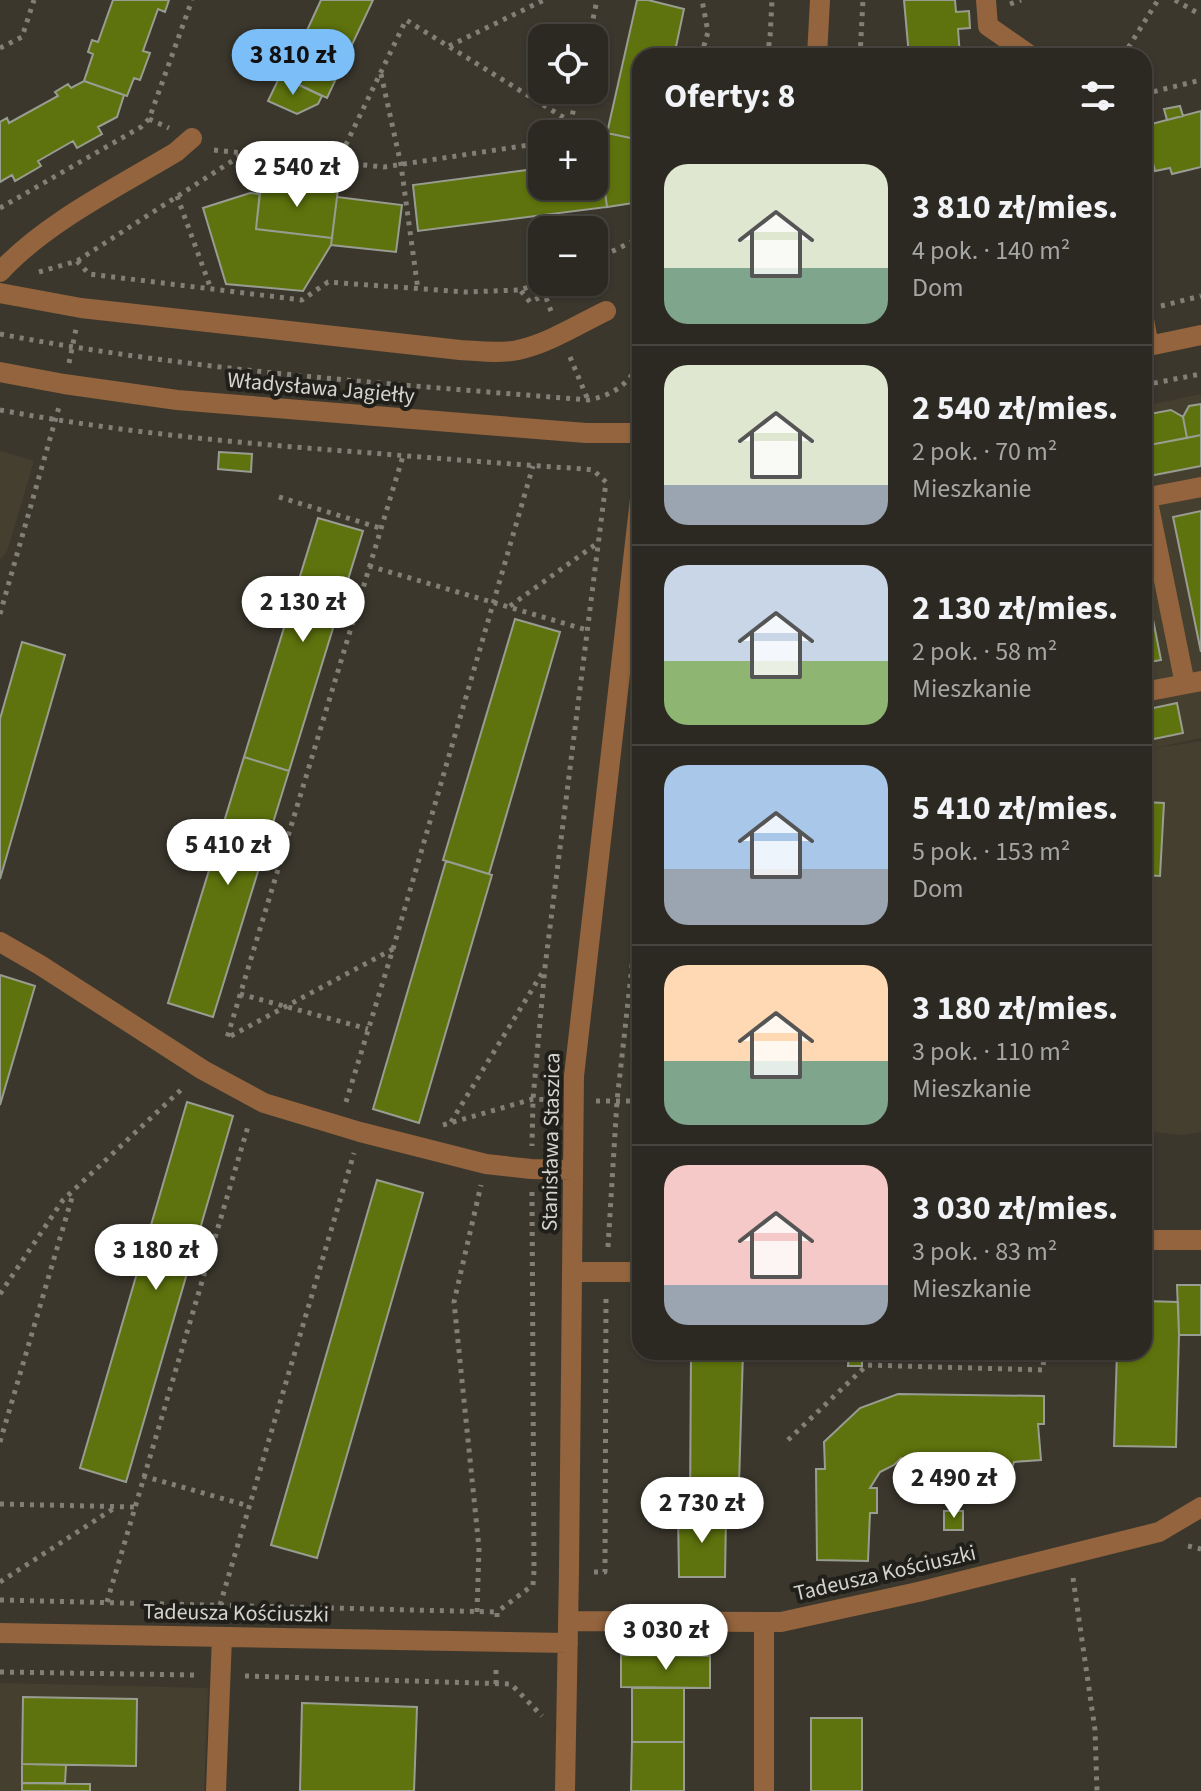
<!DOCTYPE html>
<html lang="pl">
<head>
<meta charset="utf-8">
<style>
  body { margin:0; font-family:"Source Sans 3",sans-serif; background:#38352f; color:#f1f3f6; height:100vh; display:flex; flex-direction:column; font-size:30px; white-space:nowrap }
  * { box-sizing:border-box; margin:0 }
  p { font-size:26px; color:#a6a6a5 }
  .icon { flex:none; width:44px; height:44px; fill:none; stroke:currentColor; stroke-width:2; stroke-linecap:round; stroke-linejoin:round }
  .map { position:relative; flex:1; overflow:hidden }
  .side { position:absolute; left:632px; top:48px; width:520px; height:1312px; display:flex; flex-direction:column; background:#2c2922; border-radius:24px; box-shadow:0 2px 6px #0004,0 0 0 2px #484540 }
  .side>* { flex:none }
  .fabs { position:absolute; left:528px; top:24px; display:grid; gap:16px }
  .fabs a { display:grid; place-items:center; width:80px; height:80px; border-radius:16px; background:#2c2922; box-shadow:0 2px 6px #0004,0 0 0 2px #484540; font-size:40px }
  .price { position:absolute; translate:-50% -68px; padding:0 18px; border-radius:28px; background:#fff; color:#222; font-size:26px; line-height:52px; filter:drop-shadow(0 2px 4px #0008) }
  .price::after { content:''; position:absolute; left:50%; top:48px; width:24px; height:18px; margin-left:-12px; background:inherit; clip-path:polygon(0 0,100% 0,50% 100%) }
  .price.current { background:#7bbef8; color:#111 }
  ul { padding:0; list-style:none }
  li { display:flex; align-items:center; gap:24px; height:200px; padding:0 32px }
  li+li { border-top:2px solid #484540 }
  li span { display:grid; place-items:center; flex:none; width:224px; height:160px; border-radius:24px; color:#555 }
  li>.icon { margin-inline-start:auto }
  span .icon { width:96px; height:96px; fill:#fffc; stroke-width:1 }
  li b { font-size:34px }
  h2 { display:flex; justify-content:space-between; align-items:center; height:96px; padding:0 32px; font-size:34px }
  .map>svg:first-child { display:block }
  .built { fill:#453f2f }
  .building { fill:#5e730d; stroke:#999d91; stroke-width:2 }
  .lines { fill:none; stroke-linecap:round; stroke-linejoin:round }
  .path { stroke:#827f76; stroke-width:5; stroke-dasharray:4 6; stroke-linecap:butt }
  .minor { stroke:#93643d; stroke-width:20 }
  .labels { text-anchor:middle; dominant-baseline:central; stroke-width:8; stroke-linejoin:round; paint-order:stroke }
  .street-label { font-size:22px; fill:#d5d3cc; stroke:#201f1a }
</style>
</head>
<body>
<div class="map">
<svg width="1201" height="1791" viewBox="0 0 1201 1791">
  <rect width="100%" height="100%" fill="#3b372d"/>
  <path class="built" d="M1201 394V738L1150 749 1201 741V1132L1182 1135 1144 1131V406Z
    M0 451 34 461 7 552 0 559Z
    M0 1683 208 1688 204 1791H0Z"/>
  <path class="building" d="M113 0H169L165 12 158 9 143 51 150 53 140 80 134 78 127 96 84 81 93 54 88 52 92 40 98 42Z
    M321 0H373L327 98 285 78Z
    M637 0H648L684 9 674 56H640V140L607 133Z
    M904 0H955L956 12 969 11 970 28 958 29 960 56H909Z
    M280 76 322 96 318 104 297 114 268 101Z
    M84 81 124 95 117 117 98 127 102 134 77 148 73 141 38 161 41 166 15 181 12 175 0 182V122L7 118 9 123 58 96 55 92 68 84 71 88Z
    M1180 106 1183 116 1167 120 1164 109Z
    M1201 111V167L1172 174 1170 168 1155 171 1144 126Z
    M607 133 640 140V202L607 207 601 161Z
    M594 161H601L607 207 418 231 413 185 542 168V186H594Z
    M261 180 338 189 332 238 256 229Z
    M250 193 260 194 256 229 332 238 331 245 303 291 226 284 203 208Z
    M337 197 402 205 396 252 331 245Z
    M1201 404V435L1187 438 1183 417 1189 406Z
    M1171 410 1183 417 1187 438 1144 446V415Z
    M1201 435V466L1144 477V446Z
    M219 452 252 454 251 472 218 469Z
    M1201 511V652L1173 517Z
    M318 518 363 531 289 771 244 757Z
    M1144 574 1161 660 1144 663Z
    M515 619 560 632 489 874 443 860Z
    M22 642 65 655 0 879V719Z
    M1177 703 1183 733 1144 741V710Z
    M244 757 289 771 213 1017 168 1003Z
    M1144 802 1164 803 1160 876 1144 875Z
    M446 861 492 875 419 1123 373 1109Z
    M0 975 35 986 0 1105Z
    M187 1102 233 1116 126 1482 80 1468Z
    M377 1180 423 1193 317 1558 271 1545Z
    M1177 1285H1201V1335H1179Z
    M1144 1301 1178 1302 1179 1335 1176 1447 1114 1446 1117 1352H1144Z
    M691 1352H743L738 1517 690 1513Z
    M849 1352H862V1366H848Z
    M898 1394 1044 1396V1424H1038L1041 1460 1014 1462 1011 1471H982V1461L949 1459 946 1469 918 1470V1461L901 1458 894 1465 880 1472 870 1488H877V1513H870L868 1561 817 1560 816 1469H825L824 1442 860 1408Z
    M944 1511H963V1530H944Z
    M678 1513 726 1515 725 1577H679Z
    M621 1655 710 1656V1688L621 1687Z
    M632 1688H684V1742H632Z
    M23 1697 137 1699 136 1766 22 1764Z
    M302 1703 417 1707 414 1791H300Z
    M811 1718H862V1791H811Z
    M632 1742H684V1791H631Z
    M22 1764 66 1765 65 1783H22Z
    M22 1783 90 1784V1791H22Z"/>
  <g class="lines">
    <path class="path" d="M1175 0 1201 15
      M1010 4 1021 0
      M589 38 597 0
      M449 46 544 0
      M0 48 22 37 34 0
      M701 56 708 32 702 0
      M767 56 770 38 772 0
      M860 56 863 0
      M1123 56 1158 0
      M381 74 401 165 418 290
      M1144 94 1201 80
      M149 119 169 128
      M568 134 578 90
      M214 150 384 167 542 143
      M337 163 406 20 571 122
      M177 196 211 289
      M0 208 141 127 149 119 192 0
      M594 260 640 238
      M77 261 89 274 302 300 328 282 465 292 520 290 543 282
      M39 272 77 261 243 154
      M521 291 530 302 545 295
      M1161 306 1201 296
      M551 311 545 295 559 290 558 282
      M0 334C194 371 392 384 588 400 612 396 629 384 640 362
      M570 357 588 400
      M69 363 76 329
      M1144 385 1201 374
      M0 410C118 432 238 443 358 452 433 458 508 464 584 469L593 470 606 482 545 967 533 1099 532 1146
      M279 497 380 528
      M369 566 587 630
      M510 606 599 542
      M0 614 59 407
      M393 949 227 1038 403 456
      M240 994 368 1029
      M596 1101H640
      M346 1102 393 949 533 466
      M451 1122 544 970
      M443 1125 533 1099 550 1100
      M532 1192 534 1571
      M608 1247 617 1101 640 894
      M0 1294 63 1200 184 1087
      M788 1440 867 1365 1043 1370 1044 1352
      M0 1442 73 1194
      M143 1476 249 1506
      M0 1504 134 1507
      M1188 1546 1201 1549
      M594 1572H605L606 1297
      M1073 1578 1095 1730 1097 1791
      M0 1582 116 1507
      M0 1600 497 1612
      M107 1602 249 1123
      M220 1605 354 1153
      M477 1612 479 1548 454 1302 481 1185
      M497 1617V1612L533 1585 534 1571H536
      M0 1672 195 1675
      M245 1676 511 1684 542 1716
      M496 1684V1667"/>
    <path class="minor" d="M986 0 988 26 1031 56
      M817 56 820 0
      M0 272C46 222 118 187 176 152L192 138
      M0 293 81 308 460 350C479 351 499 354 518 350 549 343 577 325 606 311
      M1144 320 1149 346
      M1144 347 1201 335
      M0 372 64 384 177 400 586 433H640
      M1147 497 1185 684
      M1144 498 1201 487
      M1144 692 1201 681
      M0 942 40 965 203 1070 264 1103 360 1132 486 1164 531 1169 573 1170
      M1146 1240H1201
      M572 1272H640
      M569 1621 781 1622 918 1592 1159 1532 1201 1507
      M0 1633 568 1643
      M216 1791 222 1637
      M565 1791 569 1571 574 1076 640 499
      M764 1791V1622"/>
  </g>
  <g class="labels">
    <g class="street-label">
      <text transform="translate(321 388) rotate(5)">Władysława Jagiełły</text>
      <text transform="translate(551 1142) rotate(-89)">Stanisława Staszica</text>
      <text transform="translate(885 1573) rotate(-13)">Tadeusza Kościuszki</text>
      <text transform="translate(236 1613) rotate(1)">Tadeusza Kościuszki</text>
    </g>
  </g>
</svg>
<div class="fabs">
<a><svg class="icon" aria-label="locate" viewBox="0 0 24 24"><circle cx="12" cy="12" r="6"/><path d="M12 2v4M12 18v4M2 12h4M18 12h4"/></svg></a>
<a>+</a>
<a>−</a>
</div>
<b class="price current" style="left:293px;top:97px">3 810 zł</b>
<b class="price" style="left:297px;top:209px">2 540 zł</b>
<b class="price" style="left:303px;top:644px">2 130 zł</b>
<b class="price" style="left:228px;top:887px">5 410 zł</b>
<b class="price" style="left:156px;top:1292px">3 180 zł</b>
<b class="price" style="left:954px;top:1520px">2 490 zł</b>
<b class="price" style="left:702px;top:1545px">2 730 zł</b>
<b class="price" style="left:666px;top:1672px">3 030 zł</b>
<section class="side">
<h2>Oferty: 8<svg class="icon" aria-label="filters" viewBox="0 0 24 24"><path d="M4 7h16M4 17h16"/><circle cx="9" cy="7" r="2"/><circle cx="15" cy="17" r="2"/></svg></h2>
<ul>
<li><span style="background:linear-gradient(#dfe7d0 65%,#7fa58c 0)"><svg class="icon" aria-label="home" viewBox="0 0 24 24"><path d="M3 11l9-7 9 7M6 9v11h12V9"/></svg></span><div><b>3 810 zł/mies.</b><p>4 pok. · 140 m²</p><p>Dom</p></div></li>
<li><span style="background:linear-gradient(#dfe7d0 75%,#9aa5b1 0)"><svg class="icon" aria-label="home" viewBox="0 0 24 24"><path d="M3 11l9-7 9 7M6 9v11h12V9"/></svg></span><div><b>2 540 zł/mies.</b><p>2 pok. · 70 m²</p><p>Mieszkanie</p></div></li>
<li><span style="background:linear-gradient(#c9d6e8 60%,#8fb573 0)"><svg class="icon" aria-label="home" viewBox="0 0 24 24"><path d="M3 11l9-7 9 7M6 9v11h12V9"/></svg></span><div><b>2 130 zł/mies.</b><p>2 pok. · 58 m²</p><p>Mieszkanie</p></div></li>
<li><span style="background:linear-gradient(#a9c7e8 65%,#9aa5b1 0)"><svg class="icon" aria-label="home" viewBox="0 0 24 24"><path d="M3 11l9-7 9 7M6 9v11h12V9"/></svg></span><div><b>5 410 zł/mies.</b><p>5 pok. · 153 m²</p><p>Dom</p></div></li>
<li><span style="background:linear-gradient(#ffd9b3 60%,#7fa58c 0)"><svg class="icon" aria-label="home" viewBox="0 0 24 24"><path d="M3 11l9-7 9 7M6 9v11h12V9"/></svg></span><div><b>3 180 zł/mies.</b><p>3 pok. · 110 m²</p><p>Mieszkanie</p></div></li>
<li><span style="background:linear-gradient(#f6c9c9 75%,#9aa5b1 0)"><svg class="icon" aria-label="home" viewBox="0 0 24 24"><path d="M3 11l9-7 9 7M6 9v11h12V9"/></svg></span><div><b>3 030 zł/mies.</b><p>3 pok. · 83 m²</p><p>Mieszkanie</p></div></li>
</ul>
</section>
</div>
</body>
</html>
